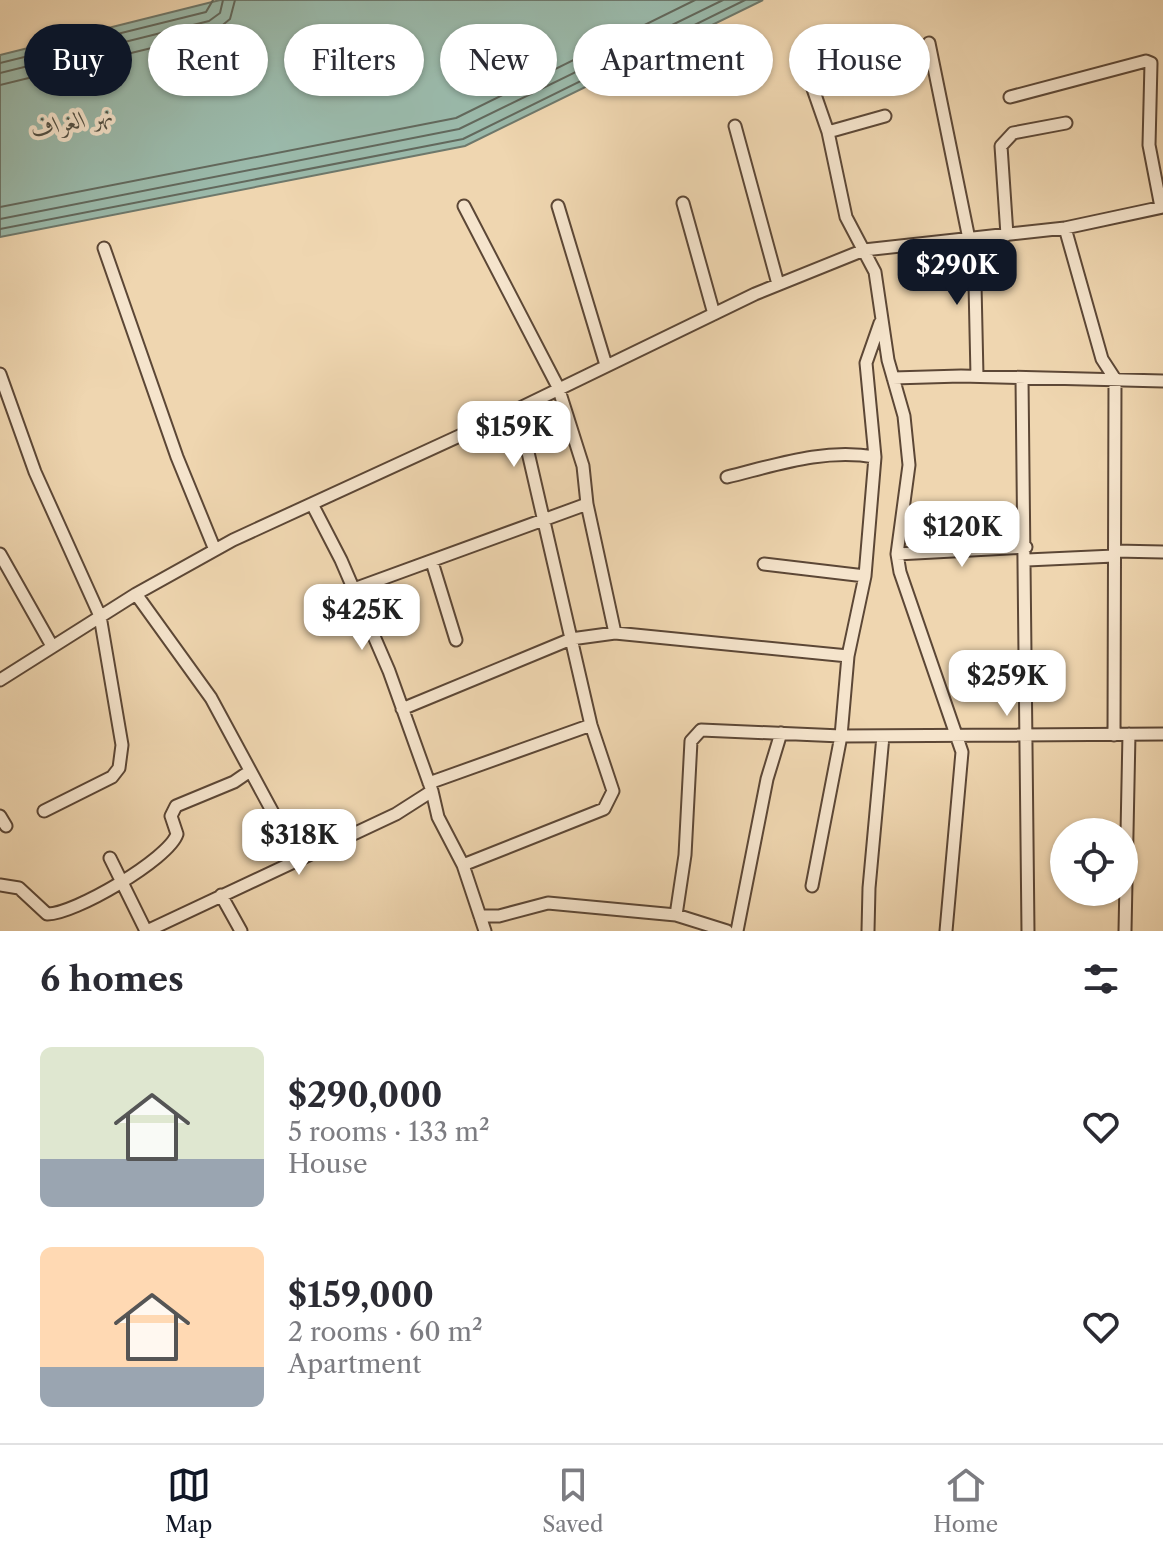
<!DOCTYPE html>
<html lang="en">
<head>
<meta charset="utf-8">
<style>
  body { margin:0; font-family:"Libre Caslon Text",Amiri,serif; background:#f2f2f3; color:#2b2b33; height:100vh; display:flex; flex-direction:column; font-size:30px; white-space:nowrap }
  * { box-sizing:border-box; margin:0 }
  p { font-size:26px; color:#7c7c81 }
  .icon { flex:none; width:44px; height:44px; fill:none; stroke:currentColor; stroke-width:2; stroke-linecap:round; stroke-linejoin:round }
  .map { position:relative; height:931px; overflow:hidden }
  .details { display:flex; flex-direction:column; background:#fff; flex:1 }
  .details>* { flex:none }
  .hud { position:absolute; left:24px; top:24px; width:1116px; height:72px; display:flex; gap:16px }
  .fabs { position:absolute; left:1050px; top:818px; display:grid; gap:16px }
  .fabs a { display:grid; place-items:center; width:88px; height:88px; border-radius:50%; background:#fff; box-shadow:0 2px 6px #0004; font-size:40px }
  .price { position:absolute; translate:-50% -68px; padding:0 18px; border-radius:16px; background:#fff; color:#222; font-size:26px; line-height:52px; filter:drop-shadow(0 2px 4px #0008) }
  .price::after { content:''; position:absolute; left:50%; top:48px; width:24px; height:18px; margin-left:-12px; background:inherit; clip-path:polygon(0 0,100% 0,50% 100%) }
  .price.selected { background:#111827; color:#fff }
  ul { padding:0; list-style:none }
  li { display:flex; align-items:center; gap:24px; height:200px; padding:0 40px }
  li span { display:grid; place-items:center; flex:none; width:224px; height:160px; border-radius:12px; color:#555 }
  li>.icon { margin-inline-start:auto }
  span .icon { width:96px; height:96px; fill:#fffc; stroke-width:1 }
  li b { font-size:34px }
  h2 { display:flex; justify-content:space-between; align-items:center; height:96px; padding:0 40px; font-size:34px }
  .chip { padding:0 28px; border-radius:36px; background:#fff; box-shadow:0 2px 6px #0004; font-size:28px; line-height:72px }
  .chip.selected { background:#111827; color:#fff }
  .menu { display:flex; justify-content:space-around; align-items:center; height:112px; border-top:2px solid #e1e1e2; background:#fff; font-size:22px; color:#7c7c81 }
  .menu a { display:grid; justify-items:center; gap:4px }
  .menu .selected { color:#111827 }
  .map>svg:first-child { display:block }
  .water { fill:#9ab9aa; stroke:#6e786b; stroke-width:2 }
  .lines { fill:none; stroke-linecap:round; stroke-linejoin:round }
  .shore { stroke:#62685c; stroke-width:2 }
  .street-casing { stroke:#5c4736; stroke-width:15 }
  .street { stroke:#f5e4cc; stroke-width:11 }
  .labels { text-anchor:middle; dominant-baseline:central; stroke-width:8; stroke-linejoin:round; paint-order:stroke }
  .water-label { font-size:24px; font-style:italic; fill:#525044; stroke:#f5e4cc }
</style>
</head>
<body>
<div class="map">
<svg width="1163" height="931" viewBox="0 0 1163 931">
  <rect width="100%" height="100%" fill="#efd6b0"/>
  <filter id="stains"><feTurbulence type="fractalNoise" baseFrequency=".0025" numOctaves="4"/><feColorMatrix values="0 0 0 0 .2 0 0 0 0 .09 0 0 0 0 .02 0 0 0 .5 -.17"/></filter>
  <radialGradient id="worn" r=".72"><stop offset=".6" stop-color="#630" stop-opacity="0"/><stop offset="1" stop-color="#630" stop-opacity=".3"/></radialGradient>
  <path class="water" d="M220 0H763L465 146 0 237V55Z"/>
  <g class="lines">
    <path class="shore" d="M0 63 206 12 213 0
      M0 73 209 21 220 13 223 0
      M0 85 213 33 230 19 235 0
      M0 207 456 118 695 0
      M0 219 459 129 723 0
      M0 229 463 139 745 0"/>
    <defs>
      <path id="street" d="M929 43 969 239
        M804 63 828 132 846 217 875 272 888 360 904 416 909 465 897 554 900 572 962 752 946 931
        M1010 97 1146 61 1151 63 1149 145 1161 207
        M735 126 778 284
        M828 132 885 116
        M683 203 714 314
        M558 206 606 365
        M1065 228 1102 359 1115 379 1114 735
        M1007 235 1001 146 1013 133 1066 123
        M974 238 977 376
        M104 248 177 457 215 550
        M0 374 35 472 100 616 122 745 119 768 112 777 44 811
        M893 378 961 376 1163 381
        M1022 379 1028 931
        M727 477C776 465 824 448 875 457
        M312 504 341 560 389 671 432 791 438 817 463 865 485 931
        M587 504 615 633
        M1115 551 1163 552
        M0 554 52 646
        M897 554 1026 547
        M1027 560 1114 556
        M432 562 456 640
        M764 564 865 576
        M354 589 587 504 583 466 558 387 464 206
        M136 594 211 698 298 859
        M0 680 136 594 233 540 518 409 755 294 864 250 1065 228 1163 207
        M402 709 571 639 615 633 848 656
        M429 783 591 725
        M0 816 6 826
        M110 858 146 931
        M463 865 604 809 613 791 591 725 518 409
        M0 885 19 888 47 914C73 915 169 859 177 834L171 816 176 806 234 782 250 771
        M812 886 841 736 848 656 865 576 875 457 866 363 880 323
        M221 895 241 931
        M676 915 685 855 691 741 701 730 841 736 1163 734
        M480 916H499L548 903 676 915 727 931
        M147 931 396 814 432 791
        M737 931 767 779 781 733
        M868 931 869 888 883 736
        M1125 931 1129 734"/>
    </defs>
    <use href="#street" class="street-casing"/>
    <use href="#street" class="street"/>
  </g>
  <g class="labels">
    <g class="water-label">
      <text transform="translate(72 121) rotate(-11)">نهر الغراف</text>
    </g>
  </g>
  <rect width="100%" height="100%" filter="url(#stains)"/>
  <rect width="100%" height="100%" fill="url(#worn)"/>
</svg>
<div class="fabs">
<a><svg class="icon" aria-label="locate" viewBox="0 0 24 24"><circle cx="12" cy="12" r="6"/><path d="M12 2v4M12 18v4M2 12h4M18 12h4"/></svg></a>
</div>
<b class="price selected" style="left:957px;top:307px">$290K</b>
<b class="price" style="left:514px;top:469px">$159K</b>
<b class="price" style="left:962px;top:569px">$120K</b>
<b class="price" style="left:362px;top:652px">$425K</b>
<b class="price" style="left:1007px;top:718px">$259K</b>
<b class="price" style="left:299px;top:877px">$318K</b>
<div class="hud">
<a class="chip selected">Buy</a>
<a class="chip">Rent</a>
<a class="chip">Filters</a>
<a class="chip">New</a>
<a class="chip">Apartment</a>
<a class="chip">House</a>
</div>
</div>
<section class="details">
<h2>6 homes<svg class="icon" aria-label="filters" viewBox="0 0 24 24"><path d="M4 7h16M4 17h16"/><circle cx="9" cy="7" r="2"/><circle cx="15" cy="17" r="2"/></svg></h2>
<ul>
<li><span style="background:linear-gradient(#dfe7d0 70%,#9aa5b1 0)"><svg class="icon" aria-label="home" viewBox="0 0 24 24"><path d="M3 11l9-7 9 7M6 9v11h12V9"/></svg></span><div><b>$290,000</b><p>5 rooms · 133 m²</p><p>House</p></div><svg class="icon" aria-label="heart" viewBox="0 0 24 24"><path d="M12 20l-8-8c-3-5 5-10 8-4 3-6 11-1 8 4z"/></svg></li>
<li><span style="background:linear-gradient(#ffd9b3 75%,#9aa5b1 0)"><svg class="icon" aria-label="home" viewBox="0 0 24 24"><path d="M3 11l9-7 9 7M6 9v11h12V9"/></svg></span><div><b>$159,000</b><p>2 rooms · 60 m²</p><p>Apartment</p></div><svg class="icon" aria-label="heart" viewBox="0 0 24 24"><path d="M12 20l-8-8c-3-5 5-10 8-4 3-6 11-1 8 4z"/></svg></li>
</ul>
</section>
<nav class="menu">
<a class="selected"><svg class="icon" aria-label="map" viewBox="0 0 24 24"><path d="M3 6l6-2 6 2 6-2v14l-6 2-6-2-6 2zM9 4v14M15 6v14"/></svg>Map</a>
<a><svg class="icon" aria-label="saved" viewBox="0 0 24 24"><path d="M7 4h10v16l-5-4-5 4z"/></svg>Saved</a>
<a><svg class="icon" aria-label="home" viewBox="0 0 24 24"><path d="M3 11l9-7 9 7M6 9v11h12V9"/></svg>Home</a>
</nav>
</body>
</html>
